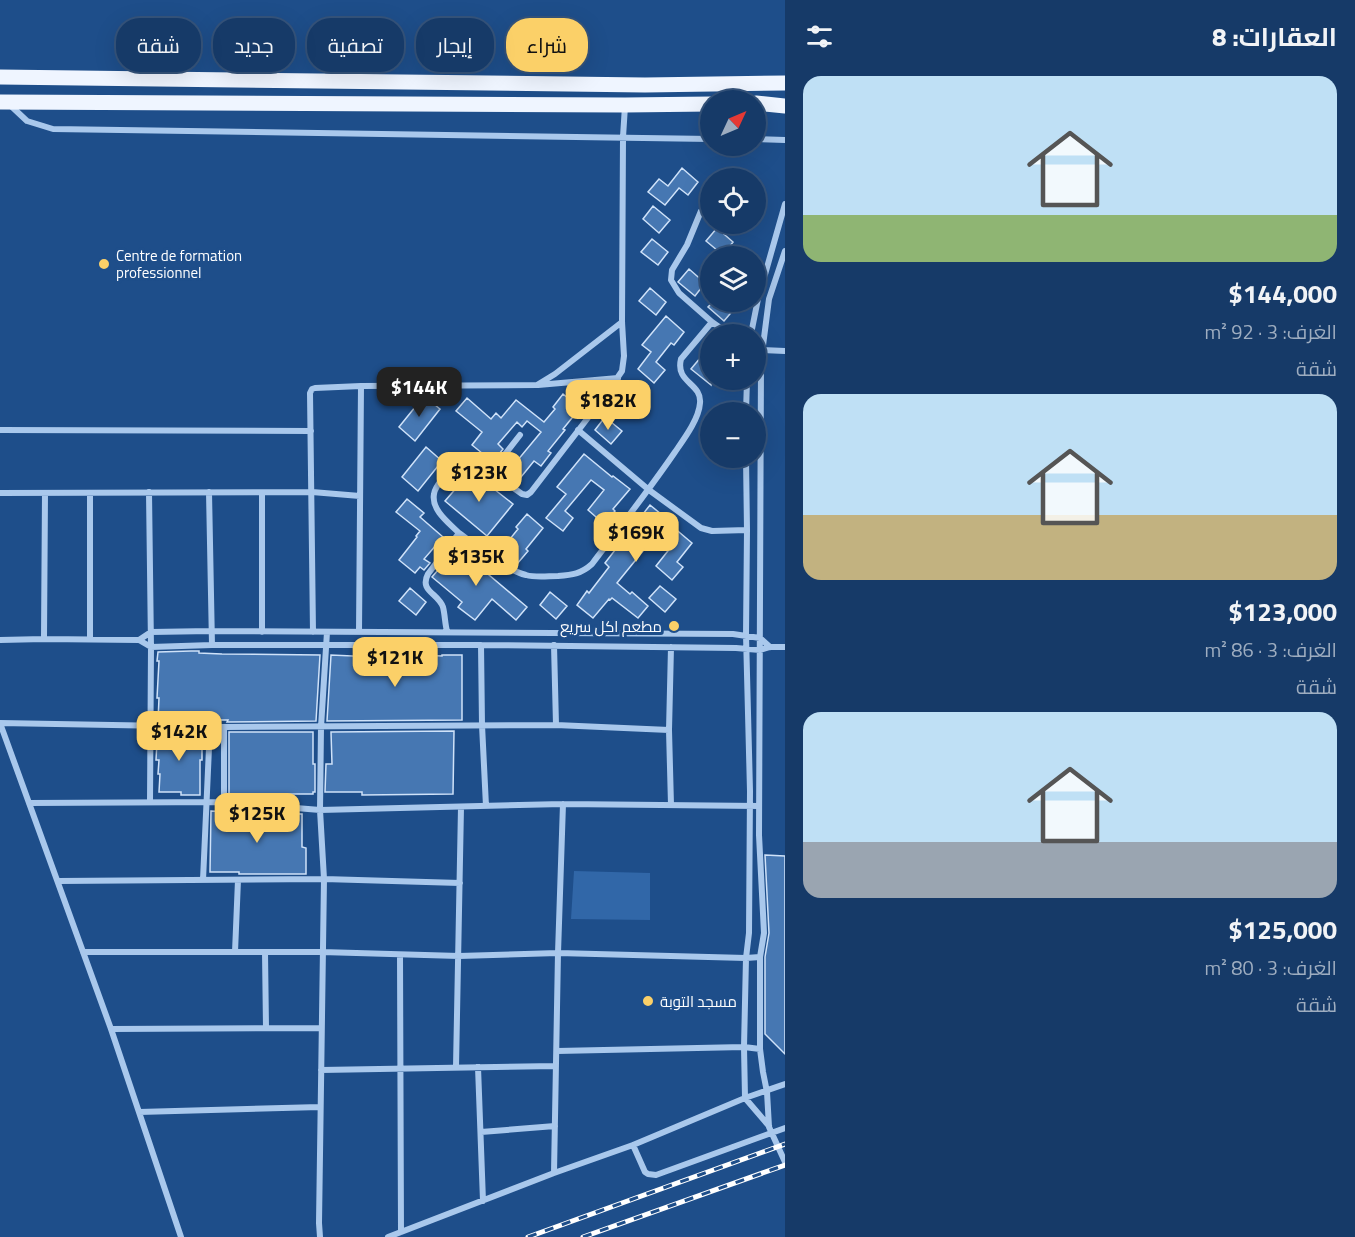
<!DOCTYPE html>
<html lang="ar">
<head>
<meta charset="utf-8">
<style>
  body { margin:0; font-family:"Titillium Web",Cairo,sans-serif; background:#1f416e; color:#f1f3f6; direction:rtl; height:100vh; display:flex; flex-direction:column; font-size:22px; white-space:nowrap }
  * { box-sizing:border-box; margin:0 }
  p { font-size:20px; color:#9eadc0 }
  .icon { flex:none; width:33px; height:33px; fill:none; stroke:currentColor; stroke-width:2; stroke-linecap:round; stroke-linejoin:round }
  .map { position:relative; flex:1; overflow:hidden; direction:ltr }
  .drawer { display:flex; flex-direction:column; background:#163a68; width:570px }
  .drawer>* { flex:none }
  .guide { position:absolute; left:18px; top:18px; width:570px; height:54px; direction:rtl; display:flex; gap:12px }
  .needle { width:39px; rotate:46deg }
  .tools { position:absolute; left:700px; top:90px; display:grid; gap:12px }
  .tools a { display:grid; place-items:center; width:66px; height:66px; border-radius:50%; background:#163a68; box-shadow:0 6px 24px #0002,0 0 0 2px #35547c; font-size:30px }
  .price { position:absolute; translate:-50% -51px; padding:0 14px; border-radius:12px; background:#fbd068; color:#111; font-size:20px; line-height:39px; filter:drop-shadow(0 2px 3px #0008) }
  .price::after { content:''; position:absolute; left:50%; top:36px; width:18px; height:14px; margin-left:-9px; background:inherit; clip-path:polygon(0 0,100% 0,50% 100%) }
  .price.selected { background:#222; color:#fff }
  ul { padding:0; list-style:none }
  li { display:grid; align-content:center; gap:12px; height:318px; padding:0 18px }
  li span { display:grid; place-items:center; height:186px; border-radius:18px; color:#555 }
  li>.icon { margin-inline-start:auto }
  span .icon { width:108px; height:108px; fill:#fffc; stroke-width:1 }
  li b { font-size:26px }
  h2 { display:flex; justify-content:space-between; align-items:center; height:72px; padding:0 18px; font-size:26px }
  .chip { padding:0 21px; border-radius:24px; background:#163a68; box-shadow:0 6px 24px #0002,0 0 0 2px #35547c; font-size:21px; line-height:54px }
  .chip.selected { background:#fbd068; color:#111 }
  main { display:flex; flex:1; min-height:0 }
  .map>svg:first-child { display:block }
  .green { fill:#3167a8 }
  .building { fill:#4677b2; stroke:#cfe2f9; stroke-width:1.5 }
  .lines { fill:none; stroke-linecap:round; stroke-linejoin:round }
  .street { stroke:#a9c8ec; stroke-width:6 }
  .primary { stroke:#eff5ff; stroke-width:15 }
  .rail-casing { stroke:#fff; stroke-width:5 }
  .rail { stroke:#1e4e8a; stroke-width:3; stroke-dasharray:9; stroke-linecap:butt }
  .poi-dot { fill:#fbd068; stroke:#1e4e8a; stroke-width:2 }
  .labels { text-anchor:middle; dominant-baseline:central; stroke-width:6; stroke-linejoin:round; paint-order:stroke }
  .poi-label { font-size:15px; fill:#fff; stroke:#1e4e8a; text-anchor:start }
</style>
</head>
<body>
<main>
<section class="drawer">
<h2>العقارات: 8<svg class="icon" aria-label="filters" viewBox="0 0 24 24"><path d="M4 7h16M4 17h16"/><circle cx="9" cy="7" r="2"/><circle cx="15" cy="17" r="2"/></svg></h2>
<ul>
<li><span style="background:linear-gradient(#bfe0f5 75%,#8fb573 0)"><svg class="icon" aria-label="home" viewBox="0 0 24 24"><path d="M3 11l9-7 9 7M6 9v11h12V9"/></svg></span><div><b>$144,000</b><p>الغرف: 3 · 92 m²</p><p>شقة</p></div></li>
<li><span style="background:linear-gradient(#bfe0f5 65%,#c2b280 0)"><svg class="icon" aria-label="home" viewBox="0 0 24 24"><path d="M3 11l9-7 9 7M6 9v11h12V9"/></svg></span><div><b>$123,000</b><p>الغرف: 3 · 86 m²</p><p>شقة</p></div></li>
<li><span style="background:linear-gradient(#bfe0f5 70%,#9aa5b1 0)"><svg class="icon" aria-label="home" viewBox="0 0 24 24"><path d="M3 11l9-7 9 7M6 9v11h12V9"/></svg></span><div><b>$125,000</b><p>الغرف: 3 · 80 m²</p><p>شقة</p></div></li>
</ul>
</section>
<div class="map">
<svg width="785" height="1237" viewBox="0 0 785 1237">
  <rect width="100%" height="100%" fill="#1e4e8a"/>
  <path class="green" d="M574 871 650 873V920L571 919Z"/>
  <path class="building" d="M682 168 698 182 688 195 679 188 665 205 648 192 659 179 668 186Z
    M653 206 670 220 659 233 643 219Z
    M717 228 733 242 723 255 706 241Z
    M652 239 668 252 658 265 641 252Z
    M689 269 705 283 695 296 678 282Z
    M650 288 666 302 656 315 639 301Z
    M713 302H727L735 308 724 321 708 307Z
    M666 316 684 332 674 345 671 343 656 362 665 370 654 383 638 369 651 352 642 345Z
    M711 345V385L691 369Z
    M563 394 580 408 563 429 565 430 548 451 551 453 541 466 534 461 517 482 501 468 511 455 517 461 541 432 527 421 522 427 517 422 498 444 503 449 493 462 472 445 482 432 456 411 467 398 491 419 496 413 501 418 516 400 544 422 555 409 553 407Z
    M424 396 440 409 415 441 399 427Z
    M605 417 622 431 611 444 595 430Z
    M426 447 442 461 418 491 402 477Z
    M584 454 612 477 613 476 630 489 613 509 615 511 604 524 588 510 604 490 591 480 565 511 573 518 563 531 546 518 566 494 557 487Z
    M471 471 513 504 487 536 445 501Z
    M407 499 424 513 420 517 443 537 424 559 430 563 424 570 420 567 415 573 399 560 417 537 416 536 420 531 396 512Z
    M650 505 667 519 666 521 692 543 677 562 683 567 672 580 656 566 671 547 656 535 617 583 630 594 632 592 648 606 638 618 612 598 610 600 609 599 593 618 577 605 587 591 589 593 609 567 605 563Z
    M527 514 543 528 526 549 528 551 517 564 501 550 518 529 516 527Z
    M462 547 479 561 476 564 527 607 516 620 492 599 475 620 458 607 462 602 432 577 438 570 439 571 444 565 447 567Z
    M660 586 676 599 665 612 649 598Z
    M410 588 426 602 416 615 399 601Z
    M550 592 567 606 556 619 540 605Z
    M191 651H199V653L222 654 320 655 316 721 227 722 228 720H202V721H158L159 698H157L159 661H157L158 652Z
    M397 654 442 656V655H462V720L327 721 331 655 375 657V655H397Z
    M157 731 202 732 201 748H202V760H200V795H181V792H159L160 774H158L159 760H156L157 742H156Z
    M454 731 453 794 362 795V792H325L326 764H332L331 732Z
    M229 732H313V764H315V792H313V794H229Z
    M211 811 228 812V813L302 814V847L306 848V874H239V872H210Z
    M765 855 785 856V1054L765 1034V957L769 933Z"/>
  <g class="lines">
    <path class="street" d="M11 106 27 121 53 129 711 139
      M756 139 785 140
      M785 251 769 299 761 361 759 835 764 933 760 957V1049L763 1072 767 1092 769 1127 785 1162
      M712 322 729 334
      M751 334 758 299 785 204
      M756 348 762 350 785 351
      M538 385 618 378
      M746 412 747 380
      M0 430 311 431
      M578 430 649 490 701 528 712 531 747 530
      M746 458 747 530 746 635 750 791 749 933 746 958 744 1047 745 1098 769 1126
      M491 472 520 435
      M149 492 151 647 150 802
      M209 492 212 645
      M0 493 312 492 360 496
      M459 533C477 546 505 570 526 575 536 578 548 576 558 576 572 575 581 574 592 564 620 527 649 490 675 452 684 439 699 419 700 403 702 383 675 383 681 359L712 322 679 293 671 280 672 270 687 245 701 211
      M447 631C445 624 445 615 443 607 438 593 419 591 428 574L459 533C449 523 431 510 434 494 435 486 443 479 447 473 454 465 458 457 469 456L522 494 527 495 531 492 607 393 622 371 624 356 622 322 623 137 625 106
      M262 632V493
      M313 632 310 393 312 389 315 388 361 386 537 385 555 374 622 322
      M359 632 361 386
      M44 639 45 493
      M90 639V493
      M0 640 44 639 139 640 151 647 212 645H481L736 648 760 650 770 647H785
      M139 640 151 632 211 631 733 634 760 638 770 647
      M481 645 482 725 486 806
      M554 645 556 725
      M224 802V727
      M29 803 224 802 320 810 563 804 759 806
      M671 805 669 730 671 647
      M203 880 210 726
      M58 881 324 879 460 883
      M83 952H322L459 956 558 953 746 958 760 957
      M235 952 238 880
      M265 952 266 1028
      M400 955 401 1232
      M111 1029 321 1028
      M557 1051 744 1047 760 1049
      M456 1067 461 807
      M478 1067 483 1201
      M321 1070 556 1066
      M139 1112 320 1107
      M481 1132 555 1126
      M633 1145 645 1172 648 1174 656 1175 785 1128
      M554 1173 558 953 563 804
      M181 1237 111 1029 0 723 224 727 556 725 669 730
      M320 1237 319 1223 324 879 320 810 321 727 327 632
      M388 1237 554 1173 633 1145 745 1098 785 1084"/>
    <path class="primary" d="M0 77 645 85 785 83
      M0 102 625 105 711 104
      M756 103 785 106"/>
    <defs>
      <path id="rail" d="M528 1237 785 1144
        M583 1237 785 1165"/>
    </defs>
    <use href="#rail" class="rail-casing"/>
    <use href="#rail" class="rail"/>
  </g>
  <g class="poi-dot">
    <circle cx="104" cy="264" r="6"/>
    <circle cx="674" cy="626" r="6"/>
    <circle cx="648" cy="1001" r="6"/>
  </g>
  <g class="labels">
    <g class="poi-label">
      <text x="116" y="255">Centre de formation<tspan x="116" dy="17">professionnel</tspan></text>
      <text x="662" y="626" text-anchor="end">مطعم اكل سريع</text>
      <text x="660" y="1001">مسجد التوبة</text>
    </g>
  </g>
</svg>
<div class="tools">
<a><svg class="needle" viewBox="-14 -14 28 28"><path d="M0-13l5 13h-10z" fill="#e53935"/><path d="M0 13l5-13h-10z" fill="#9eadc0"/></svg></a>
<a><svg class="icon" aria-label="locate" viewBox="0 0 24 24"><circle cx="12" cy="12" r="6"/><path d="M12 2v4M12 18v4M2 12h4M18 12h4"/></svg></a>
<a><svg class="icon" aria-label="layers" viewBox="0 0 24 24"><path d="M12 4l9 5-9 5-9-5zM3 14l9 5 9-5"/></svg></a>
<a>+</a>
<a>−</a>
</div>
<b class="price selected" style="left:419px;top:418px">$144K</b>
<b class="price" style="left:608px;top:431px">$182K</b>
<b class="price" style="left:479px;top:503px">$123K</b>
<b class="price" style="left:636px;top:563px">$169K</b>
<b class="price" style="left:476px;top:587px">$135K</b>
<b class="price" style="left:395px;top:688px">$121K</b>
<b class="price" style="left:179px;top:762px">$142K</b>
<b class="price" style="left:257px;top:844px">$125K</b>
<div class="guide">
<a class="chip selected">شراء</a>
<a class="chip">إيجار</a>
<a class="chip">تصفية</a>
<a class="chip">جديد</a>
<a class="chip">شقة</a>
</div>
</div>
</main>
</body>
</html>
